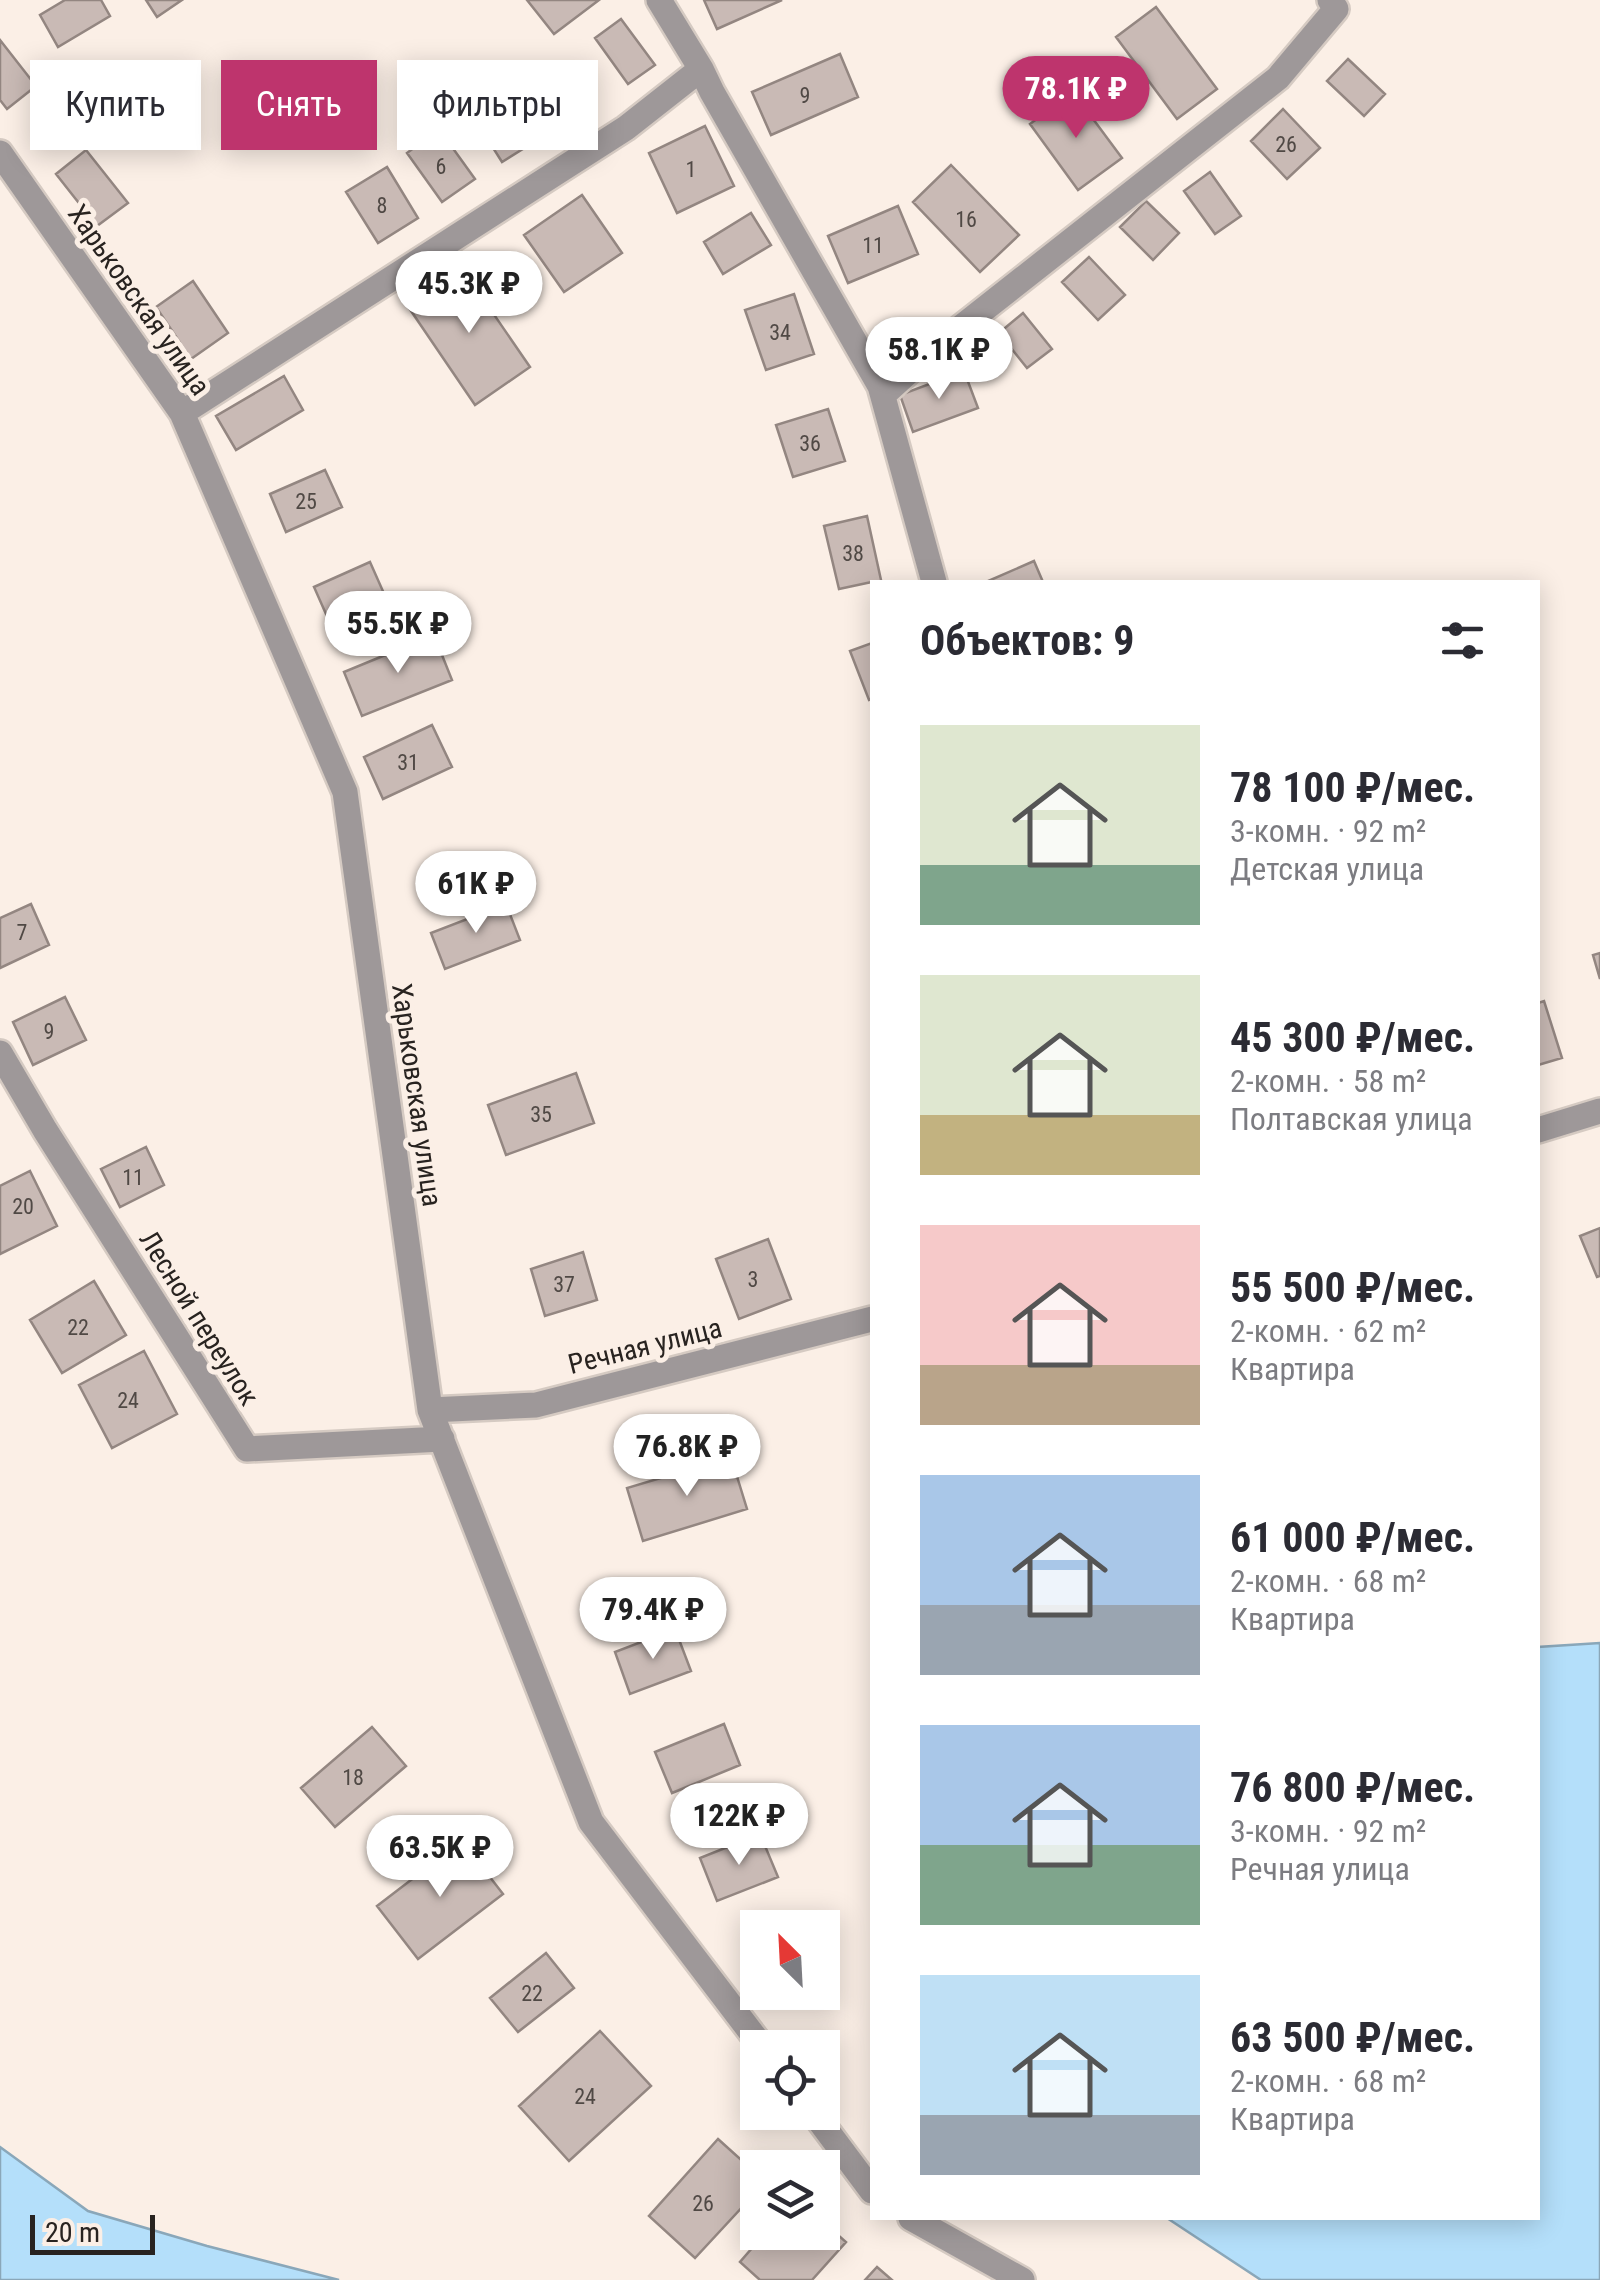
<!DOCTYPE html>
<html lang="ru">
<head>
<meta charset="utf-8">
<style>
  body { margin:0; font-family:"Roboto Condensed",sans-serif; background:#f7f7f7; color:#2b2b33; height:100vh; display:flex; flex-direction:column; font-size:38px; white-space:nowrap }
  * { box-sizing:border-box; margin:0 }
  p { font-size:32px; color:#7c7c81 }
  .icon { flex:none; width:55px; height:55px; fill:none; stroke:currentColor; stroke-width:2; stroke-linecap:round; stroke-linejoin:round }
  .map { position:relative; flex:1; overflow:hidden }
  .panel { position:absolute; left:870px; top:580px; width:670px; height:1640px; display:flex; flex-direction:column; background:#fff; border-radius:0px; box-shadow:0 5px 25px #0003 }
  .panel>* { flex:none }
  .top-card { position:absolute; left:30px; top:60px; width:690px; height:90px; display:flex; gap:20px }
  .needle { width:65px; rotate:336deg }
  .fabs { position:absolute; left:740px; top:1910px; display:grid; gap:20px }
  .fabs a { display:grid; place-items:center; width:100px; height:100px; border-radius:0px; background:#fff; box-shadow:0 5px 25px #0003; font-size:50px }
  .scale { position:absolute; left:30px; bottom:25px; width:125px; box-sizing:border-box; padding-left:10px; border:5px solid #282320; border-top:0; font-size:28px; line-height:35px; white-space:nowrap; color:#282320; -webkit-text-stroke:8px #fbefe6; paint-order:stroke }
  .price { position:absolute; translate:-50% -85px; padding:0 22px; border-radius:35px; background:#fff; color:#222; font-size:32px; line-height:65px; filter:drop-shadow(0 2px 5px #0008) }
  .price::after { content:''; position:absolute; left:50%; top:60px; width:30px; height:22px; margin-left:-15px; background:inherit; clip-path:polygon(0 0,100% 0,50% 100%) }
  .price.current { background:#be346d; color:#fff }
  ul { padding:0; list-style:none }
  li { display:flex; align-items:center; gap:30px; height:250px; padding:0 50px }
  li span { display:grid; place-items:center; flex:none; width:280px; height:200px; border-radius:0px; color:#555 }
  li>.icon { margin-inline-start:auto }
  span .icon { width:120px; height:120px; fill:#fffc; stroke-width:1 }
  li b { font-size:42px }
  h2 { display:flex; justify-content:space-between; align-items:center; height:120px; padding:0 50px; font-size:42px }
  .pill { padding:0 35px; border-radius:0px; background:#fff; box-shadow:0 5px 25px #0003; font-size:35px; line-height:90px }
  .pill.current { background:#be346d; color:#fff }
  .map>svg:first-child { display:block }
  .water { fill:#b4dffa; stroke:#8aa7b9; stroke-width:2.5 }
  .building { fill:#c9bab5; stroke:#938681; stroke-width:2.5 }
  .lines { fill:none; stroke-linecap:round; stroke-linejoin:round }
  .minor-casing { stroke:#d5cac2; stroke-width:30 }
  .minor { stroke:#9e9899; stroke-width:25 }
  .labels { text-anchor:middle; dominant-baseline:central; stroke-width:10; stroke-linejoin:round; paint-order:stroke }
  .number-label { font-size:22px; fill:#504945 }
  .street-label { font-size:28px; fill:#282320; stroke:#fbefe6 }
</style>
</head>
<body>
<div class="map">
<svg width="1600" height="2280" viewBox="0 0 1600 2280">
  <rect width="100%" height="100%" fill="#fbefe6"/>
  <path class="water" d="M1600 1643V2280H1261L1167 2218H1538V1647Z
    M0 2147 88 2211 207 2246 339 2280H0Z"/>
  <path class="building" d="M65 0H101L110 16 58 47 40 15Z
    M146 0H182L157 17Z
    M527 0H599L554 34Z
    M704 0H782L717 29Z
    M1156 7 1217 89 1177 119 1116 37Z
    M621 19 655 65 628 84 595 38Z
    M0 40 36 86 7 109 0 100Z
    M840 54 858 97 771 135 752 92Z
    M1348 59 1385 94 1364 116 1327 81Z
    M507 75 545 135 502 162 464 102Z
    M1073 92 1122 158 1078 190 1030 124Z
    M1283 109 1320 148 1287 179 1251 141Z
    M705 126 734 186 677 213 649 153Z
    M439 129 475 179 442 202 407 153Z
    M86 150 128 203 97 226 56 174Z
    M951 165 1019 235 980 272 913 202Z
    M387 167 418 218 378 243 346 192Z
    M1210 172 1241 216 1215 234 1184 191Z
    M582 195 622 253 564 292 524 235Z
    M1146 201 1179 233 1153 260 1120 227Z
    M898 206 918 254 848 283 828 236Z
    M751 213 771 245 723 274 704 242Z
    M1089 257 1125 295 1098 320 1062 282Z
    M462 268 530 367 475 405 407 305Z
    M193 281 228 333 191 359 156 307Z
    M794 294 814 354 766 370 745 310Z
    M1023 313 1052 349 1027 368 999 333Z
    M964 371 978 408 913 432 900 395Z
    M284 376 303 410 236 450 216 416Z
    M828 409 845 461 793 477 776 425Z
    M325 470 342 507 286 532 270 494Z
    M867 516 881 580 839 589 824 526Z
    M1034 561 1043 582H986Z
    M370 562 386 598 330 623 314 587Z
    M434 635 452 680 362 716 344 672Z
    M872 643V699L869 700 850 651Z
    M432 725 452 767 383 799 364 757Z
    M31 904 49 945 0 968V918Z
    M506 904 520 940 445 969 431 933Z
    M1600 953V979L1593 955Z
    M65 997 86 1040 33 1065 13 1022Z
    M1544 1001 1562 1058 1538 1065V1003Z
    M576 1073 594 1123 506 1155 488 1105Z
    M146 1147 164 1185 120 1207 101 1169Z
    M30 1171 57 1226 0 1254V1186Z
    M1600 1228V1276L1597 1277 1580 1236Z
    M768 1239 791 1299 739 1319 716 1259Z
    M583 1252 597 1300 545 1316 531 1269Z
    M94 1281 126 1335 62 1373 30 1320Z
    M144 1351 177 1414 112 1448 79 1385Z
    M731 1457 747 1509 643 1541 627 1488Z
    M675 1629 691 1671 630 1694 615 1652Z
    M724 1724 740 1765 672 1793 655 1752Z
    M372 1727 406 1766 335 1827 301 1788Z
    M760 1834 778 1877 717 1901 700 1858Z
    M462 1841 503 1894 418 1959 377 1906Z
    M546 1953 574 1988 518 2032 490 1998Z
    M758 1965V1992H791L762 2004 748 1969Z
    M600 2031 651 2086 569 2161 519 2106Z
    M718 2139 758 2175V2190L695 2258 649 2216Z
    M822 2221 846 2242 812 2280H760L740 2262 766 2232H822Z
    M877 2267 892 2280H865Z"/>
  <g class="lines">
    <defs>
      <path id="minor" d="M659 0 701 69 712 92 880 386 934 582
        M0 153 182 413 345 792 430 1410 591 1822 763 2048
        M883 395 936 347 1278 78 1336 9 1330 0
        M182 413 626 128 701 69
        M0 1053 45 1130 247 1449 442 1439
        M1538 1130 1600 1111
        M430 1410 536 1405 872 1319
        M813 2112 872 2191
        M911 2218 1022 2280"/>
    </defs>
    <use href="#minor" class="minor-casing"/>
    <use href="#minor" class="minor"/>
  </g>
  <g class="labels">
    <g class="number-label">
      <text x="805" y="95">9</text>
      <text x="1286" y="144">26</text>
      <text x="441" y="166">6</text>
      <text x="691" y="169">1</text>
      <text x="382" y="205">8</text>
      <text x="966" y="219">16</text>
      <text x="873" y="245">11</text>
      <text x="780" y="332">34</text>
      <text x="810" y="443">36</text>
      <text x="306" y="501">25</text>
      <text x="853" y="553">38</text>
      <text x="408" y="762">31</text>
      <text x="22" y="932">7</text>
      <text x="49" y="1031">9</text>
      <text x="541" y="1114">35</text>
      <text x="133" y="1177">11</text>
      <text x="23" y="1206">20</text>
      <text x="753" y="1279">3</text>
      <text x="564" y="1284">37</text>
      <text x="78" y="1327">22</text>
      <text x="128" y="1400">24</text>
      <text x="353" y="1777">18</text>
      <text x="532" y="1993">22</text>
      <text x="585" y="2096">24</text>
      <text x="703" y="2203">26</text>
    </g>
    <g class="street-label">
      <text transform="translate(139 300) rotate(55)">Харьковская улица</text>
      <text transform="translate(417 1095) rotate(82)">Харьковская улица</text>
      <text transform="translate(199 1318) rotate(58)">Лесной переулок</text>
      <text transform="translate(645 1346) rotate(-14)">Речная улица</text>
    </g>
  </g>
</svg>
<div class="fabs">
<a><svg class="needle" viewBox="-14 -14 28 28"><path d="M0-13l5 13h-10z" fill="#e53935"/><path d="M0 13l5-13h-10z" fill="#7c7c81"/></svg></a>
<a><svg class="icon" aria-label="locate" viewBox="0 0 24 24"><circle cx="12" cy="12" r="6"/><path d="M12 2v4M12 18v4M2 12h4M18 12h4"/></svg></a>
<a><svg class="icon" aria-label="layers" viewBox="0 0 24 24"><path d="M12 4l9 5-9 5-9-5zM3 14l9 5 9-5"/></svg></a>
</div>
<div class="scale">20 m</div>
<b class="price current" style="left:1076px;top:141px">78.1K ₽</b>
<b class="price" style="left:469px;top:336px">45.3K ₽</b>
<b class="price" style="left:939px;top:402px">58.1K ₽</b>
<b class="price" style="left:398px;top:676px">55.5K ₽</b>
<b class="price" style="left:476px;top:936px">61K ₽</b>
<b class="price" style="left:687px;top:1499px">76.8K ₽</b>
<b class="price" style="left:653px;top:1662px">79.4K ₽</b>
<b class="price" style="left:739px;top:1868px">122K ₽</b>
<b class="price" style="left:440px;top:1900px">63.5K ₽</b>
<div class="top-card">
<a class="pill">Купить</a>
<a class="pill current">Снять</a>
<a class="pill">Фильтры</a>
</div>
<section class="panel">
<h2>Объектов: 9<svg class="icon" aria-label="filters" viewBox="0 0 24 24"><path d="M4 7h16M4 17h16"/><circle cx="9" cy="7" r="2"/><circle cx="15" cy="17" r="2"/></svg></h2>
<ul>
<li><span style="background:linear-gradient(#dfe7d0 70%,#7fa58c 0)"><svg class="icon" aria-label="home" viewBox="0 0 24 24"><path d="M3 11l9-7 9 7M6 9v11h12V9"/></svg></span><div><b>78 100 ₽/мес.</b><p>3-комн. · 92 m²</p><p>Детская улица</p></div></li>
<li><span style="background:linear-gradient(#dfe7d0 70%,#c2b280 0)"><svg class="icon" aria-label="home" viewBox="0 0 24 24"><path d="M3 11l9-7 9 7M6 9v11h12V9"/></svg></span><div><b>45 300 ₽/мес.</b><p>2-комн. · 58 m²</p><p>Полтавская улица</p></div></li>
<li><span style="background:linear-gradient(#f6c9c9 70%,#b9a48a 0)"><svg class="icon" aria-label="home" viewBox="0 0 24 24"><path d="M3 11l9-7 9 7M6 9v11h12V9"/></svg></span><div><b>55 500 ₽/мес.</b><p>2-комн. · 62 m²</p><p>Квартира</p></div></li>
<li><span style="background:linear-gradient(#a9c7e8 65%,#9aa5b1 0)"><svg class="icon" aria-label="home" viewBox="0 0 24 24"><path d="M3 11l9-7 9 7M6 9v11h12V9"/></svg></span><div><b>61 000 ₽/мес.</b><p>2-комн. · 68 m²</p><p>Квартира</p></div></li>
<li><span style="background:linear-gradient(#a9c7e8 60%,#7fa58c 0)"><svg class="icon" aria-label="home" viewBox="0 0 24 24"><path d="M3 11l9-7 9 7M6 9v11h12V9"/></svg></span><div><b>76 800 ₽/мес.</b><p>3-комн. · 92 m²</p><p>Речная улица</p></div></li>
<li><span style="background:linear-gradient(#bfe0f5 70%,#9aa5b1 0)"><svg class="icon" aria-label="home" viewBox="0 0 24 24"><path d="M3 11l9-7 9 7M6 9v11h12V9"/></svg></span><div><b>63 500 ₽/мес.</b><p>2-комн. · 68 m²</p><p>Квартира</p></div></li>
</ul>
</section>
</div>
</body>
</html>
